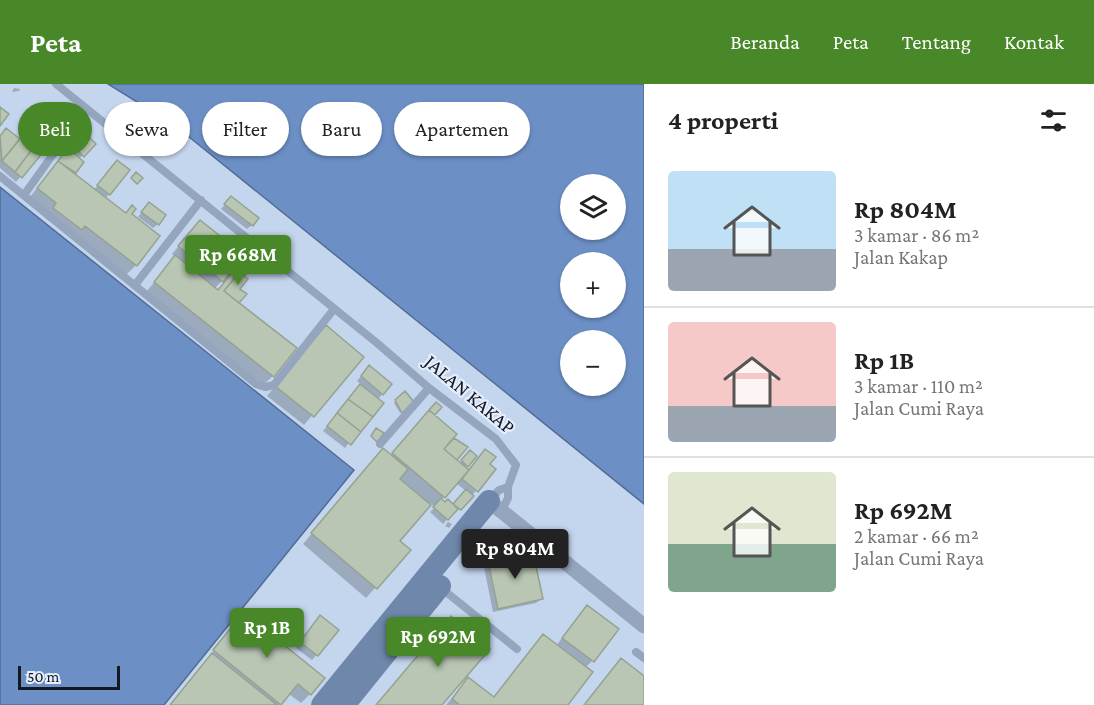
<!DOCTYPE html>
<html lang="id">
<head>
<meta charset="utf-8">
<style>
  body { margin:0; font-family:"Crimson Pro",serif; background:#f6f6f6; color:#222; height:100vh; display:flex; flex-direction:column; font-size:22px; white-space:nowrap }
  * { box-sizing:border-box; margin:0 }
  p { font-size:20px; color:#767676 }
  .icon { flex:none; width:33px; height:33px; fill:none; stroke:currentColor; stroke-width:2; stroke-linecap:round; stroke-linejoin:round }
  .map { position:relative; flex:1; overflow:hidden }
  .side { display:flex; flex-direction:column; background:#fff; width:450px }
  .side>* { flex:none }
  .guide { position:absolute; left:18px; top:18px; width:536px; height:54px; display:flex; gap:12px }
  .controls { position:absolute; left:560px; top:90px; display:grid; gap:12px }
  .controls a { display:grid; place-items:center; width:66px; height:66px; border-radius:50%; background:#fff; box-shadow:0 2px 4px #0004; font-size:30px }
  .scale { position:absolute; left:18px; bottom:15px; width:102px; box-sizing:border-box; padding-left:6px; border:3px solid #14181f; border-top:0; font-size:16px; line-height:21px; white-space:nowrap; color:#14181f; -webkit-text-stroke:4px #e4eefe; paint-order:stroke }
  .price { position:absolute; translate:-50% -51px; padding:0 14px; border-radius:6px; background:#488829; color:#fff; font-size:20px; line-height:39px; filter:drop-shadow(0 2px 3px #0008) }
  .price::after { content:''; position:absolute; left:50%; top:36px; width:18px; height:14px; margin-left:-9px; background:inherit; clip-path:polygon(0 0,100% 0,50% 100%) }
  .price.current { background:#222; color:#fff }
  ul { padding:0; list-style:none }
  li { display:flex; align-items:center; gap:18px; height:150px; padding:0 24px }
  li+li { border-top:2px solid #e0e0e0 }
  li span { display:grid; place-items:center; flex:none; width:168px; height:120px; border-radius:6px; color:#555 }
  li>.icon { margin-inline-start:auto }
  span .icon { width:72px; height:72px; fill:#fffc; stroke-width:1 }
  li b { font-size:26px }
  h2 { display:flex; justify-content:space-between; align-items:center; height:72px; padding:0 24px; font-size:26px }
  .chip { padding:0 21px; border-radius:27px; background:#fff; box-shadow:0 2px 4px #0004; font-size:21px; line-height:54px }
  .chip.current { background:#488829; color:#fff }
  header { display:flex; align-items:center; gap:36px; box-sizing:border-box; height:84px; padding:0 30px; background:#488829; color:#fff }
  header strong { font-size:28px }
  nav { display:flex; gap:33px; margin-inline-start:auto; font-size:21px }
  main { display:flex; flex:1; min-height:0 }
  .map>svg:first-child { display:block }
  .built { fill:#c4d5ee }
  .water { fill:#6c90c6; stroke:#526c94; stroke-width:1.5; fill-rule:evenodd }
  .shadow { fill:#0003; fill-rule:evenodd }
  .building { fill:#b8c6b3; stroke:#95a290; stroke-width:1.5 }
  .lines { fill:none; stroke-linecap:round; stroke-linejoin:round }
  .lane { stroke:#94a5bd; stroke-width:8 }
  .street { stroke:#94a5bd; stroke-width:15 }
  .secondary { stroke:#6e87ab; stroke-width:22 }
  .labels { text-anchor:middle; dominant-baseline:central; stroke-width:4.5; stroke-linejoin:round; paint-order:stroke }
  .street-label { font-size:20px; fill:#14181f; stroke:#e4eefe }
</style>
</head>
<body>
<header>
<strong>Peta</strong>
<nav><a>Beranda</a><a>Peta</a><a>Tentang</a><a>Kontak</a></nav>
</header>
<main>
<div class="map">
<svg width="644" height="621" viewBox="0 0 644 621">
  <rect width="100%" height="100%" fill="#d4e1f4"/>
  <path class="built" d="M0 0H108L173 40 644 420V621H164L354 386 0 103Z"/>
  <path class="water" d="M108 0H644V420L173 40ZM570 100H615V146H570ZM570 178H615V224H570ZM570 256H615V302H570Z
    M0 103 354 386 164 621H0Z"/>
  <path class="shadow" d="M14 4 20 5 19 7 12 8Z
    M6 46 19 57 43 66 16 98 0 84V53Z
    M86 53 93 60 79 75 73 90 94 106 113 82 109 110 105 115 125 130 130 131 136 181 127 190 45 134 48 129 29 114 64 71 71 68Z
    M227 118 252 141 247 145 221 125Z
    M145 124 158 140 153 144 138 133Z
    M193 145 237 182 248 171 238 205V219L273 292 263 301 146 208 176 173 172 170ZM224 195 226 196 217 207 215 204Z
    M317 252 362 273 304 341 267 312Z
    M365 287 382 310 345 364 323 347 361 300 357 297Z
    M405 309 412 318 400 329 394 319Z
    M436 320 440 323 433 331 455 376 459 380 470 368 475 372 464 384 468 388 488 381 494 386 460 425H456L443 440 430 428 435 423 430 419 398 457 409 466 366 514 303 460 374 376 390 372ZM456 399 466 407 453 422 441 416Z
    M448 438 452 440 449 444 445 442Z
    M489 478 541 515 536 519 493 528 484 483Z
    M580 530 592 577 585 584 567 621H446L468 595 493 614 543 552 556 562Z
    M243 531 280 560 310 610 301 619 289 610 279 621H170Z
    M316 537 337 547 312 576 296 564Z"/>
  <path class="building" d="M0 23 9 30 0 42Z
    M6 44 20 55 2 77 0 52Z
    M22 49 36 60 15 88 2 77 22 52Z
    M86 50 96 60 84 73 74 63Z
    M36 60 45 66 22 94 15 88Z
    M68 64 84 78 76 89 58 77Z
    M117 76 130 86 110 111 97 101Z
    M58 77 126 129 132 121 136 125 132 130 160 152 137 182 85 142 82 146 53 124 56 119 37 104Z
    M136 88 143 94 137 100 131 94Z
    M231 112 259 134 253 142 224 120Z
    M149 118 166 131 159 141 141 128Z
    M200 136 244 171 223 198 178 162Z
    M248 169 253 172 224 207 297 264 274 293 154 198 175 171 218 206Z
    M245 181 250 185 244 192 248 195 240 205 247 210 239 219 224 207Z
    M326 241 364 273 314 333 275 302Z
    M369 281 392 300 383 311 361 292Z
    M360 300 384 319 373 333 348 315Z
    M405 307 414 318 402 329 395 316Z
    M348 315 373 333 361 348 337 329Z
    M436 318 442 323 435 331 429 326Z
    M429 326 457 350 444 365 469 386 445 414 392 369Z
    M337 329 361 348 351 361 327 342Z
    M376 344 384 349 377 358 371 352Z
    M454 354 468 363 457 376 444 365Z
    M383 364 408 385 400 395 431 421 400 457 411 466 377 505 311 449Z
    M485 365 496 373 490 380 496 385 478 408 462 395Z
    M470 366 477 372 468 383 461 376Z
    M466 405 474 412 461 426 453 420Z
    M441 414 445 418 448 415 458 425 448 436 433 423Z
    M533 468 543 515 498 525 488 477Z
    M587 521 619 545 594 578 562 554Z
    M243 529 257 541 263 533 288 553 283 560 325 594 311 611 298 600 281 621 213 566Z
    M320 531 339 546 318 572 300 558Z
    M451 532 490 565 442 621H376Z
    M543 550 593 588 568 621H460L452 615 468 593 494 613Z
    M212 569 277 621H170Z
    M621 574 644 592V621H584Z"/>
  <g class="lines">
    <path class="lane" d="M56 0 377 259 429 304 496 355 516 381 508 403V414L502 426
      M0 92 256 300 265 303 274 301 334 225
      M24 111 86 24
      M135 201 201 116
      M380 360 429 304
      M490 416 499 406 508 403
      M441 504 517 565
      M636 568 644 574"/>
    <path class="street" d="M489 417 644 542"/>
    <path class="secondary" d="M322 621 489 417
      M344 621 440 502"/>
  </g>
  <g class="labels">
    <g class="street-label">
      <text transform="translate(470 310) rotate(40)">JALAN KAKAP</text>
    </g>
  </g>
</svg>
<div class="controls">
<a><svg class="icon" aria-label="layers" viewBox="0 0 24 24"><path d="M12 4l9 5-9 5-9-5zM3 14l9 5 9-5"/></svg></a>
<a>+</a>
<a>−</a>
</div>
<div class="scale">50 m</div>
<b class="price" style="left:238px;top:202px">Rp 668M</b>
<b class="price current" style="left:515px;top:496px">Rp 804M</b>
<b class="price" style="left:267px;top:575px">Rp 1B</b>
<b class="price" style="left:438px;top:584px">Rp 692M</b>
<div class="guide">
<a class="chip current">Beli</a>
<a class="chip">Sewa</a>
<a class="chip">Filter</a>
<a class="chip">Baru</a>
<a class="chip">Apartemen</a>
</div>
</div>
<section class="side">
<h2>4 properti<svg class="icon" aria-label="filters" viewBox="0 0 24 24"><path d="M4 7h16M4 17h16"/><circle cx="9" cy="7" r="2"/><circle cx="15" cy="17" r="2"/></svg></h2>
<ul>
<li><span style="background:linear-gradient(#bfe0f5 65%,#9aa5b1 0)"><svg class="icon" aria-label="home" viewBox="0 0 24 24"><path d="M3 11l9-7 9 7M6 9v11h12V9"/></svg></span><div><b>Rp 804M</b><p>3 kamar · 86 m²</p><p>Jalan Kakap</p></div></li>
<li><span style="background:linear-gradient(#f6c9c9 70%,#9aa5b1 0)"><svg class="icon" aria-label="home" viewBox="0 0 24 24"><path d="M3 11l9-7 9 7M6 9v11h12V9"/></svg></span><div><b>Rp 1B</b><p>3 kamar · 110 m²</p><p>Jalan Cumi Raya</p></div></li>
<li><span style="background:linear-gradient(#dfe7d0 60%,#7fa58c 0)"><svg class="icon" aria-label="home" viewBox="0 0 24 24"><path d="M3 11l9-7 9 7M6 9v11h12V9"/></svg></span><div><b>Rp 692M</b><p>2 kamar · 66 m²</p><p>Jalan Cumi Raya</p></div></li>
</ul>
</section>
</main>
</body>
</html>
